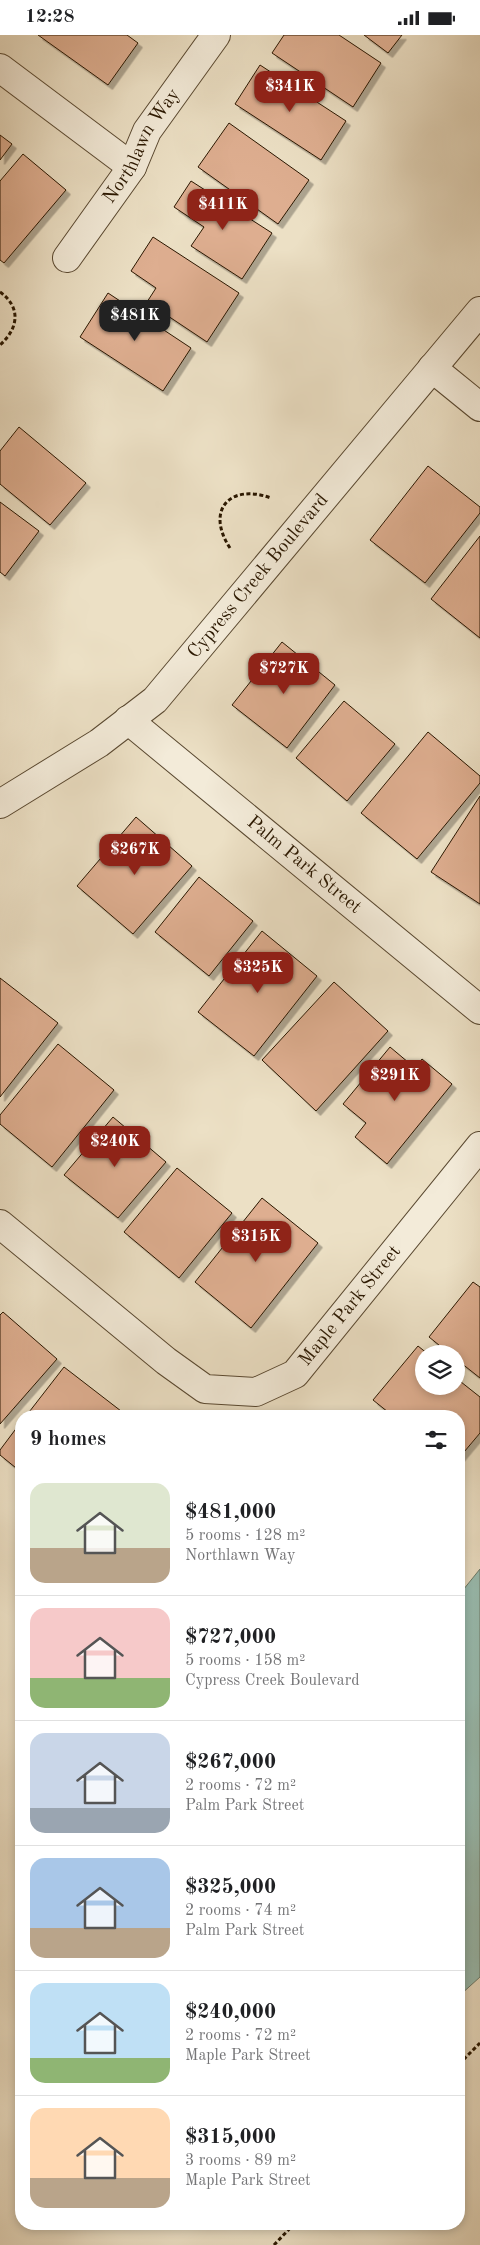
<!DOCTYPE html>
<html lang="en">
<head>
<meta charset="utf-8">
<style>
  body { margin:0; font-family:"Old Standard TT",serif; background:#f6f6f6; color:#202124; height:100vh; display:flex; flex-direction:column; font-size:19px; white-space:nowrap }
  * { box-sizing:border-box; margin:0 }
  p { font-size:16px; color:#757577 }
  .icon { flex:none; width:28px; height:28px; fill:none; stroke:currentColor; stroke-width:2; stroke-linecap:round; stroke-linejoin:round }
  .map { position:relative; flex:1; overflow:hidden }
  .panel { position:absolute; left:15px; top:1375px; width:450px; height:820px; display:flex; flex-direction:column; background:#fff; border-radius:20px; box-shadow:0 2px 8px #0003 }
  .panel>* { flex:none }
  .tools { position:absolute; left:415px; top:1310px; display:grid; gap:10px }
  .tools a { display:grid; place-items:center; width:50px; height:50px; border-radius:50%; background:#fff; box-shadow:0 2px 8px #0003; font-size:25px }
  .price { position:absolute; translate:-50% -42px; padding:0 11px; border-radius:10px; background:#8f2418; color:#fff; font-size:16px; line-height:32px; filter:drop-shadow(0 1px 2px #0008) }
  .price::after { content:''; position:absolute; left:50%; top:30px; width:15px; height:11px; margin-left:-8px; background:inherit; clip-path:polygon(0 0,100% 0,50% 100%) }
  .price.active { background:#222; color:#fff }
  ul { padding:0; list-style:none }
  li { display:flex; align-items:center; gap:15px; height:125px; padding:0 15px }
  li+li { border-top:1px solid #e0e0e0 }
  li span { display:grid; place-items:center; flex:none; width:140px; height:100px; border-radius:15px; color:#555 }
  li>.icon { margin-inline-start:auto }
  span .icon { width:60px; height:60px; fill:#fffc; stroke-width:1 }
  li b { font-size:21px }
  h2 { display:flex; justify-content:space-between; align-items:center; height:60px; padding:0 15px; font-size:21px }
  .status { display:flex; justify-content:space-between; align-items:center; height:35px; padding:0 25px; background:#fff; direction:ltr }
  .status svg { height:14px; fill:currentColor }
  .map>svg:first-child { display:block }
  .water { fill:#99bdb1; stroke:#6d7b6a }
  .building { fill:#deae90; stroke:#2a1700; filter:url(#shadow) }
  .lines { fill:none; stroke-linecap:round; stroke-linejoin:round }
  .minor-casing { stroke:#5a4931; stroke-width:30 }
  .path { stroke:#2a1700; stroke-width:3; stroke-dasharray:4 2.5; stroke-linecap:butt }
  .minor { stroke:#f3ebd9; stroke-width:28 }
  .labels { text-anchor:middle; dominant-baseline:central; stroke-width:4; stroke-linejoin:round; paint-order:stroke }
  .street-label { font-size:19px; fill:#2a1700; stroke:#f3ebd9 }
</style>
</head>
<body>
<div class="status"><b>12:28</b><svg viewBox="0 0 49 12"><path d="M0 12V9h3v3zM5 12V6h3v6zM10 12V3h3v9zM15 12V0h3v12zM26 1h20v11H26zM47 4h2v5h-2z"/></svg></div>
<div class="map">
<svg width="480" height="2210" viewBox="0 0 480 2210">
  <defs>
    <filter id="shadow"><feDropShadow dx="4.5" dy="4.5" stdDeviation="0" flood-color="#0004"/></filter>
  </defs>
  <rect width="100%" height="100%" fill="#ece0c5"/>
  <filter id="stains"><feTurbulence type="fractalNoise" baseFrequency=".004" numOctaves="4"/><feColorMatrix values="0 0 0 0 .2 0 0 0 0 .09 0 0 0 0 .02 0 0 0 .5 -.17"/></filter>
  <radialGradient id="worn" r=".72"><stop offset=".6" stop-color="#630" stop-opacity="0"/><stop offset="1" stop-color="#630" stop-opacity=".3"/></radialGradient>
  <path class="water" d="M480 1534V1942L459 1961V1560Z"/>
  <path class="building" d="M38 0H127L138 8 108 50Z
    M284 0H339L381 28 353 72 272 18Z
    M364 0H402L388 18Z
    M260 30 346 86 321 125 235 69Z
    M229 88 309 145 278 189 198 132Z
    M0 100 12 109 0 125Z
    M23 119 66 155 4 228 0 225V146Z
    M191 146 272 198 242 244 191 211 204 192 174 172Z
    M153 202 239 258 207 307 147 267 156 253 131 236Z
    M108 258 191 313 163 356 80 302Z
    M19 392 86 448 50 490 0 449V416Z
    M428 431 480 472V478L425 548 370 505Z
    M0 467 39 496 5 541 0 537Z
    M480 501V603L431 564Z
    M282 607 335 650 287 713 232 670Z
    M344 666 395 709 347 766 296 723Z
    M428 697 480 741V748L417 824 361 778Z
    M480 761V869L431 837Z
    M136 782 192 831 133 899 77 851Z
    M199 842 253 886 209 941 155 897Z
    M262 896 317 941 254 1021 198 977Z
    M0 943 58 988 0 1062Z
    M334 947 388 996 316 1076 262 1025Z
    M58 1009 114 1055 52 1132 0 1089V1080Z
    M390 1012 415 1033 422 1024 452 1049 387 1129 355 1102 366 1088 343 1069Z
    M113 1082 166 1127 118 1183 64 1140Z
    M177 1133 232 1178 179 1243 124 1197Z
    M262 1163 318 1208 251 1293 195 1247Z
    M473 1247 480 1252V1343L456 1324V1319H450L429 1302Z
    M3 1277 57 1324 0 1389V1280Z
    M418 1311 428 1319H424V1351H456V1343L480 1362V1398L459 1423V1381H393L373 1365Z
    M64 1332 121 1376 117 1381H26Z
    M21 1387V1437L0 1420V1415Z"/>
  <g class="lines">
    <defs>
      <g id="minor">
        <path d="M0 33 132 132"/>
        <path id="s1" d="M67 223 132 132 147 96 216 0"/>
        <path d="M432 333 480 372"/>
        <path id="s2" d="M128 685 480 975"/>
        <path id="s3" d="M0 769 99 708 155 665 480 276"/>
        <path id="s4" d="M0 1189 166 1326 205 1354 256 1357 295 1339 480 1111"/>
      </g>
    </defs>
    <use href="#minor" class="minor-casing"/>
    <path class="path" d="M0 257C21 272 19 293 0 310
      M230 513C205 475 230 448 271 463
      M459 2029 480 2008
      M274 2210 294 2189"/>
    <use href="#minor" class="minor"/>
  </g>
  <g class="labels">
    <g class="street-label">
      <text stroke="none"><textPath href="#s1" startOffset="135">Northlawn Way</textPath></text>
      <text stroke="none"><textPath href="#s3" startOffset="348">Cypress Creek Boulevard</textPath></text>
      <text stroke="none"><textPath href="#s2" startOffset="228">Palm Park Street</textPath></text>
      <text stroke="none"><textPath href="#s4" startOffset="445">Maple Park Street</textPath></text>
    </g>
  </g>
  <rect width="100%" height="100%" filter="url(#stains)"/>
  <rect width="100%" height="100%" fill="url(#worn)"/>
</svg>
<div class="tools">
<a><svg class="icon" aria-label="layers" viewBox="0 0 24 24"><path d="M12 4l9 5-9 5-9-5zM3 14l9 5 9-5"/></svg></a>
</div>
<b class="price" style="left:290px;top:78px">$341K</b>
<b class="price" style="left:223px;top:196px">$411K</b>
<b class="price active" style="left:135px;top:307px">$481K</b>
<b class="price" style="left:284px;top:660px">$727K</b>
<b class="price" style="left:135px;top:841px">$267K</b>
<b class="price" style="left:258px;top:959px">$325K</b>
<b class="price" style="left:395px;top:1067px">$291K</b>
<b class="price" style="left:115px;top:1133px">$240K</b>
<b class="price" style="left:256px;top:1228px">$315K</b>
<section class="panel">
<h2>9 homes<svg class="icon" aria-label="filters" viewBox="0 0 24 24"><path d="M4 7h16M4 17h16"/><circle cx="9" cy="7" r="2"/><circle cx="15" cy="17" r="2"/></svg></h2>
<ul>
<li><span style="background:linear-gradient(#dfe7d0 65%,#b9a48a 0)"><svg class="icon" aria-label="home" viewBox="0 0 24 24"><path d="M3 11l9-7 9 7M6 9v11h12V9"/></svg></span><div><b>$481,000</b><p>5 rooms · 128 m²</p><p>Northlawn Way</p></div></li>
<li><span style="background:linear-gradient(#f6c9c9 70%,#8fb573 0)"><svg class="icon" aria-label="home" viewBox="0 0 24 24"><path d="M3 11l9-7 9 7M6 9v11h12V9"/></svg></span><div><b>$727,000</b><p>5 rooms · 158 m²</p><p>Cypress Creek Boulevard</p></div></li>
<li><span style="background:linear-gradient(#c9d6e8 75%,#9aa5b1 0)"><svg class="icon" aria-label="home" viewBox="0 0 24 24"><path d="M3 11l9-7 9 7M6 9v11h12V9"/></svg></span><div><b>$267,000</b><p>2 rooms · 72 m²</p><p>Palm Park Street</p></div></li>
<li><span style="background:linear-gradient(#a9c7e8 70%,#b9a48a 0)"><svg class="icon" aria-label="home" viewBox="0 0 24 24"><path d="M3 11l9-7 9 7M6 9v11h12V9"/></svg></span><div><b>$325,000</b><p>2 rooms · 74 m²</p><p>Palm Park Street</p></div></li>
<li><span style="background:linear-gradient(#bfe0f5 75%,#8fb573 0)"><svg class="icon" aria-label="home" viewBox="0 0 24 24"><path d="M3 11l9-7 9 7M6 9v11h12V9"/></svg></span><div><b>$240,000</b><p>2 rooms · 72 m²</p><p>Maple Park Street</p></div></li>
<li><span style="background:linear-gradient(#ffd9b3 70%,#b9a48a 0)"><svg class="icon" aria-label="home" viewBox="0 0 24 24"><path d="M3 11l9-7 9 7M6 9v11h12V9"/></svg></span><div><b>$315,000</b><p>3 rooms · 89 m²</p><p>Maple Park Street</p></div></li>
</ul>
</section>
</div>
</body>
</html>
